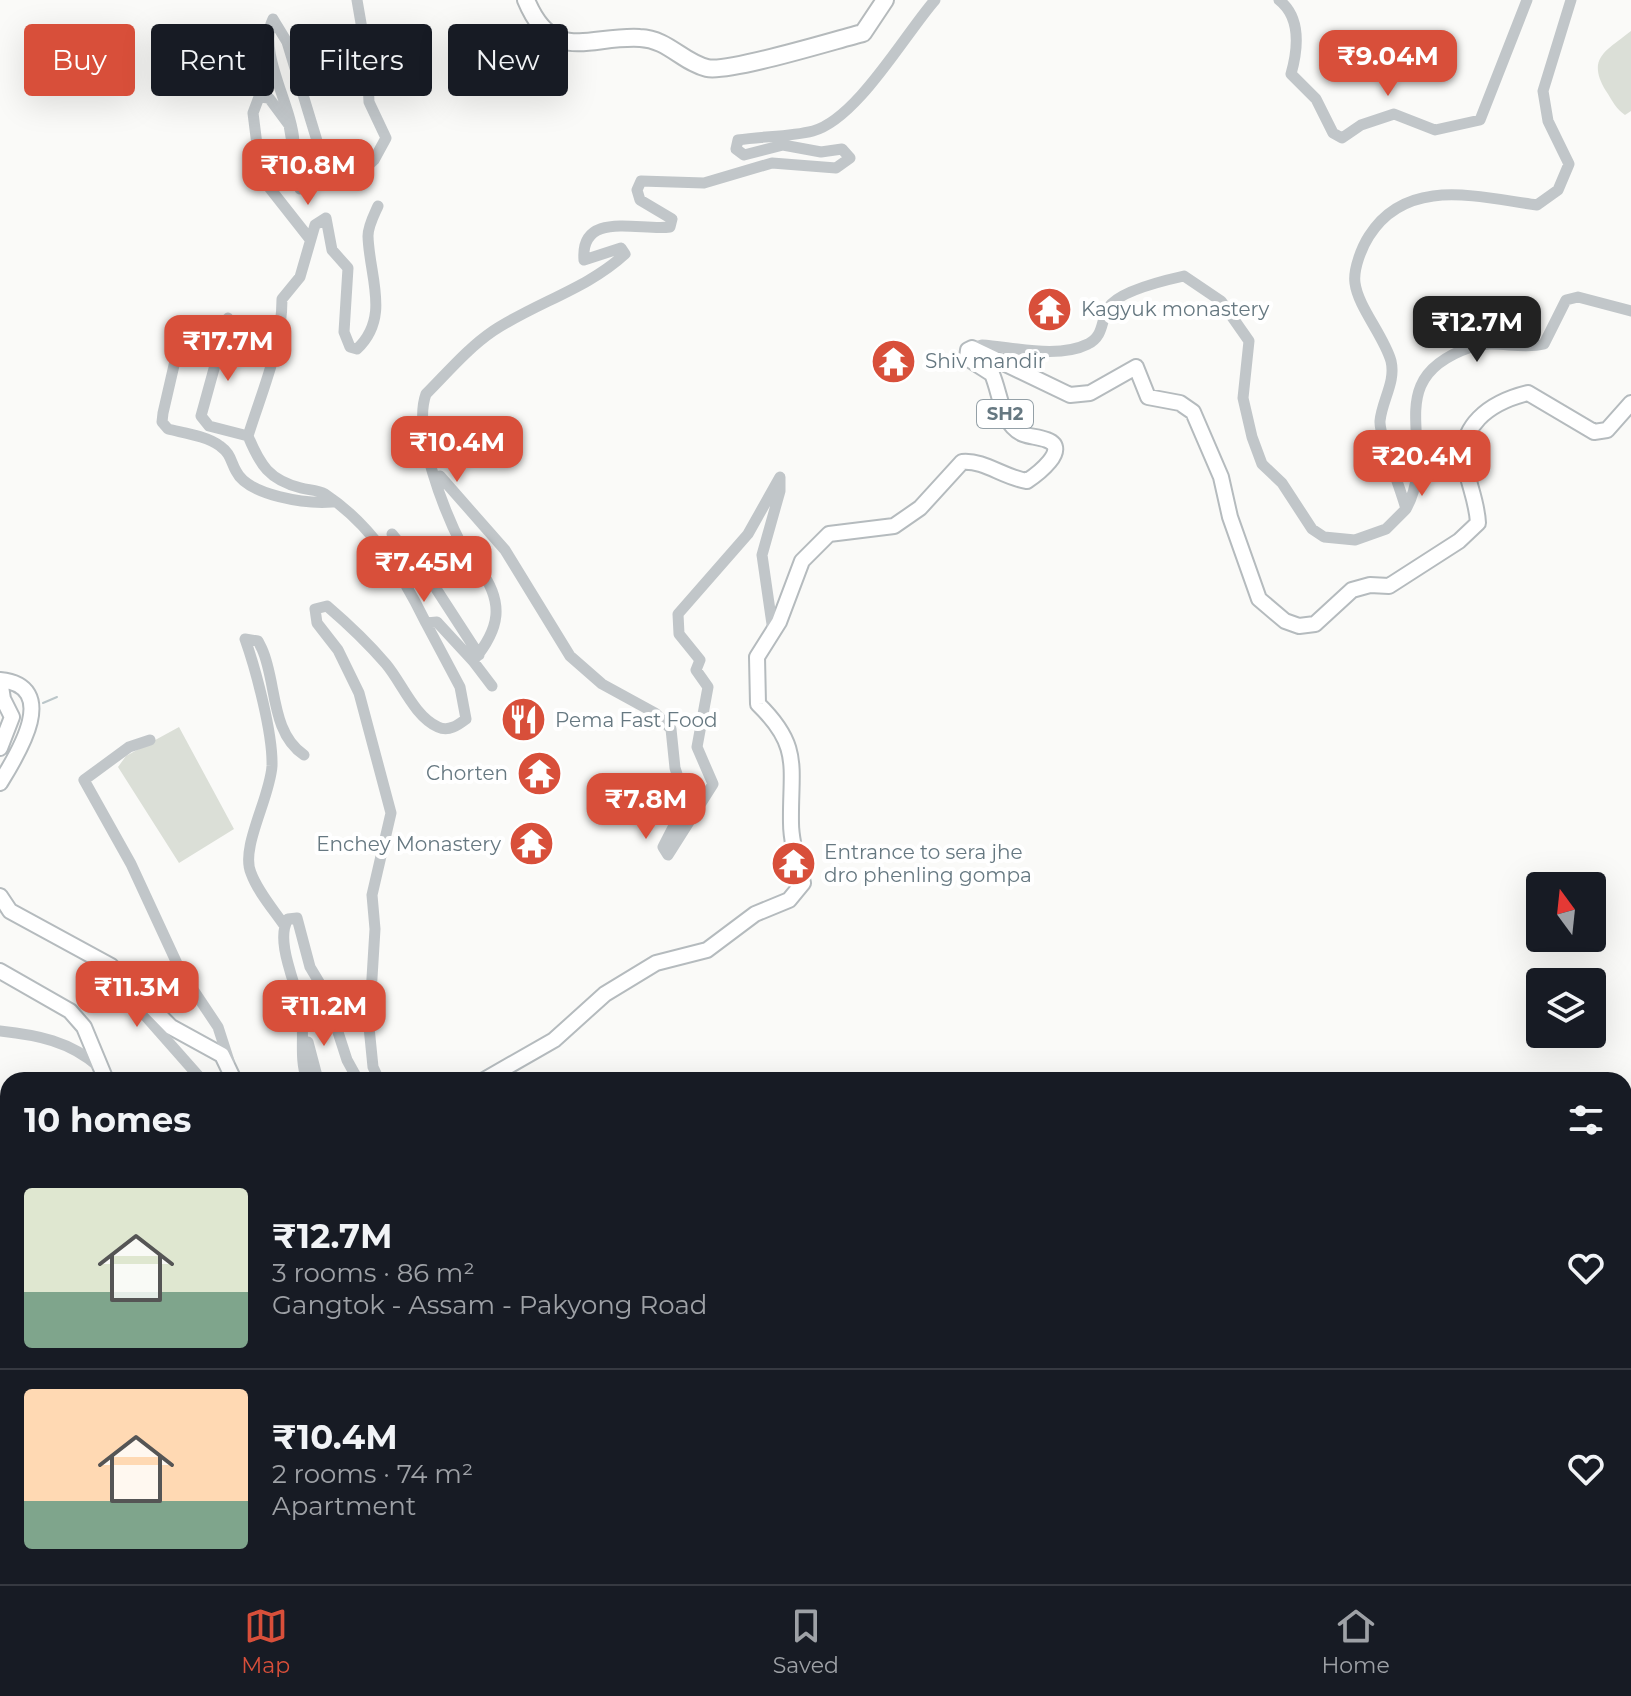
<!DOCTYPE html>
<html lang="en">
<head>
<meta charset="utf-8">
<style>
  body { margin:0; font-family:Montserrat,sans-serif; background:#242831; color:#f1f3f6; height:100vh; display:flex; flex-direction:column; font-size:30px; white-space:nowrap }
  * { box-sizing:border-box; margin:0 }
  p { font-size:26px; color:#9ea1a6 }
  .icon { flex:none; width:44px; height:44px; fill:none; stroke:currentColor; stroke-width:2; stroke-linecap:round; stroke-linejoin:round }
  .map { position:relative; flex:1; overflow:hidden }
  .sheet { position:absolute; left:0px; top:1072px; width:1632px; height:512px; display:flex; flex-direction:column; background:#171b24; border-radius:24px 24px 0 0; box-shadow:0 8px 32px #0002 }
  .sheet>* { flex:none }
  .banner { position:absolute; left:24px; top:24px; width:800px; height:72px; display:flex; gap:16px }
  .needle { width:52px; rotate:345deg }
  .tools { position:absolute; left:1526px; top:872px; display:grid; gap:16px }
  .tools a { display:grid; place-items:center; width:80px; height:80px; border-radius:8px; background:#171b24; box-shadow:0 8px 32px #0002; font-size:40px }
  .price { position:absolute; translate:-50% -68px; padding:0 18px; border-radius:16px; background:#d84f3a; color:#fff; font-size:26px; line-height:52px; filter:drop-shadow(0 2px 4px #0008) }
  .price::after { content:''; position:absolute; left:50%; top:48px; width:24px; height:18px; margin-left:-12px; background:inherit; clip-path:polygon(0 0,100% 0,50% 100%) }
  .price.on { background:#222; color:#fff }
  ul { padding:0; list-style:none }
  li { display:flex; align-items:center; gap:24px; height:200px; padding:0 24px }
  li+li { border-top:2px solid #363941 }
  li span { display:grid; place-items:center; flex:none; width:224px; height:160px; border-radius:8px; color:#555 }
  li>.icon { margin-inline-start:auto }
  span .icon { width:96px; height:96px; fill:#fffc; stroke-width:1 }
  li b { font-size:34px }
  h2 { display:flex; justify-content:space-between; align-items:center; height:96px; padding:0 24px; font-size:34px }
  .pill { padding:0 28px; border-radius:8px; background:#171b24; box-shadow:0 8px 32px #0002; font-size:28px; line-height:72px }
  .pill.on { background:#d84f3a; color:#fff }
  .dock { display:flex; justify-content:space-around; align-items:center; height:112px; border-top:2px solid #363941; background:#171b24; font-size:22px; color:#9ea1a6 }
  .dock a { display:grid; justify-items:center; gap:4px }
  .dock .on { color:#d84f3a }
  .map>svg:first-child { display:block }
  .green { fill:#dbdfd7 }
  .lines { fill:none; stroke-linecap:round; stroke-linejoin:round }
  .stream { stroke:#bbc6c9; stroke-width:2 }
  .major-casing { stroke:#b5bbbe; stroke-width:18 }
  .highway-casing { stroke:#b5babc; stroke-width:20 }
  .minor { stroke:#c1c6c9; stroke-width:11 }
  .major { stroke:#fff; stroke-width:14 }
  .highway { stroke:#fff; stroke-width:16 }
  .labels { text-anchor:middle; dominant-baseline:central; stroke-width:8; stroke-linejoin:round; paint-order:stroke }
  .shield { fill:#fff; stroke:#94a0a7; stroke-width:2 }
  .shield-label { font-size:18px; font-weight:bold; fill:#667881 }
  .poi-label { font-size:20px; fill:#667881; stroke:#fff; text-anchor:start }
</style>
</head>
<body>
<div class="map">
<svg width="1631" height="1584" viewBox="0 0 1631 1584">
  <rect width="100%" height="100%" fill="#fafaf8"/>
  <path class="green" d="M1631 31V111L1625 115C1616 109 1612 100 1606 91 1586 58 1606 51 1631 31Z
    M179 727 234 829 179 863 118 767 126 756Z"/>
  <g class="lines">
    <path class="stream" d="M43 703 57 697"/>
    <defs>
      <path id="major" d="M0 680 3 699 12 717 0 748
        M0 783C16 757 62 686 0 680
        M0 896 10 911 111 966 171 1027 222 1055 234 1080
        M0 971 70 1011 84 1027 106 1080
        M484 1080 554 1040 605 994 656 963 707 950 755 914 789 900 803 883C798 864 791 843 791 823 790 767 802 747 758 704L757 657 779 622 802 561 829 534 894 526 920 508 962 462C985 460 1002 477 1027 481 1036 475 1071 449 1047 440 1034 435 1023 438 1013 427 1001 414 999 390 992 374L967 358 968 350 972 348 1070 395 1090 393 1136 367 1148 397 1180 403 1193 412 1221 477 1230 517 1259 599 1285 621 1299 626 1315 624 1352 590 1370 585 1389 586 1459 541 1478 523C1477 503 1470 488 1466 469 1455 426 1491 402 1528 393L1594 432 1607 430 1631 403
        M0 1222 8 1224
        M79 1576 84 1583"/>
      <path id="highway" d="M526 0C553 65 589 35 640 38 668 39 682 62 707 68 729 73 835 40 863 33L885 0"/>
    </defs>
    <use href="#major" class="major-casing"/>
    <use href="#highway" class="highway-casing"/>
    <path class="minor" d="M1279 0C1302 18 1298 49 1291 74L1316 99 1333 133 1342 138 1361 125 1394 114 1435 130 1480 120 1527 0
      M294 142C292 105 257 52 273 19L287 42 328 177 348 184 374 160 386 138 369 102 367 58 357 0
      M300 189 289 125 269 98 259 97 253 113 261 177 309 238
      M378 206C374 215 368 226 368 236 369 276 391 317 357 349L350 347 344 332 348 268 332 250 326 218 315 225 300 277 282 299C282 347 262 391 248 436 260 465 269 480 301 488 308 490 318 490 325 494 372 525 402 574 426 623
      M228 318 201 416 209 426 248 436
      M184 322 163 413 162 422 168 429C184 433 207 436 220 446 231 454 230 460 236 471 248 496 307 504 332 502
      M972 348 982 345C1013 347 1058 359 1088 344 1105 335 1100 320 1109 307 1119 291 1166 280 1184 276L1221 301 1249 341 1243 398 1252 437 1262 464 1282 483 1312 529 1324 537 1355 540 1386 529 1406 509C1401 489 1379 436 1380 421 1382 400 1396 382 1391 361 1384 336 1358 307 1355 283 1353 269 1362 247 1369 236 1407 176 1477 197 1537 205L1558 190 1569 164 1548 121 1543 91 1571 0
      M440 476 505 550 570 656 602 684 655 713 671 729 675 768 686 802 663 847 668 855 713 784 697 747 708 687 696 670 700 660 679 634 678 614 748 534 780 477V491L762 555 773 631
      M1406 509C1441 447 1375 380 1471 347 1494 339 1520 350 1544 344L1566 300 1578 297 1631 311
      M392 534 431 581 479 655
      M473 661 492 686
      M150 740 129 747 84 780 131 864 180 970 218 1027 229 1061
      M284 925C273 909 258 892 251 873 240 848 270 798 272 766 273 734 256 670 245 639L258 641 262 649C277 682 270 732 304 755
      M111 966V977L202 1080
      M0 1031C37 1035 70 1041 99 1067
      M308 1042 318 1080
      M307 1080C298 1057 306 1029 300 1005 295 982 275 940 288 919L297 918 310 967 325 992 347 1060 358 1080
      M379 1080 373 1067 369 1027 375 929 372 895 391 813 359 693 338 650 317 623 315 609 327 606C348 624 368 643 386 664 402 683 414 716 438 727 449 732 458 725 466 719L460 687 426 623 437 622 473 661C500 629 505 603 479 568 474 561 467 556 463 548 445 513 412 432 426 394 447 373 468 348 493 331 537 302 587 289 625 254L621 248 584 260C580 210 639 231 670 227L672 219 640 200 637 190 641 181 704 183 772 163 836 168 850 158 842 149 821 152 783 145 744 155 736 149 738 140C763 136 789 137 813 131 857 119 905 34 935 0
      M0 1120 8 1125
      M1624 1160 1631 1162
      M0 1168 8 1176
      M0 1206 8 1218
      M1624 1206 1631 1202
      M0 1227 8 1247
      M1624 1262 1631 1263
      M0 1415 8 1394
      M256 1576 258 1584
      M330 1576 332 1584
      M469 1576V1584
      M683 1576 688 1584
      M893 1576 897 1584
      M912 1576 933 1584
      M990 1576 1000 1584
      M381 1584V1576"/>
    <use href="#major" class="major"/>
    <use href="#highway" class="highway"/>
  </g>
  <defs>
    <symbol id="temple-disc" viewBox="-11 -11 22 22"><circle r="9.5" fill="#d84f3a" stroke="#fff"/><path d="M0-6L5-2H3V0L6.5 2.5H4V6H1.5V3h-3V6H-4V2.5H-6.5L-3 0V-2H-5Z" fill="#fff"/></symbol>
    <symbol id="restaurant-disc" viewBox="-11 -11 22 22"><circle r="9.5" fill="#d84f3a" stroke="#fff"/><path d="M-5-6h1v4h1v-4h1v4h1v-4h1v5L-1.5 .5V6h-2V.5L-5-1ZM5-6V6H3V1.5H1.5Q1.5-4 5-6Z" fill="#fff"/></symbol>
  </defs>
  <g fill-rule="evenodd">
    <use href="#temple-disc" x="1024" y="284" width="51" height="51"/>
    <use href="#temple-disc" x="868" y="336" width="51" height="51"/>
    <use href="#restaurant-disc" x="498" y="694" width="51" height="51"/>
    <use href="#temple-disc" x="514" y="748" width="51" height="51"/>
    <use href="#temple-disc" x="506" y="818" width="51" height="51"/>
    <use href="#temple-disc" x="768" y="838" width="51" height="51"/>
  </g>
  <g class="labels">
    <rect class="shield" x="977" y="400" width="56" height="28" rx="6"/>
    <g class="shield-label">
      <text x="1005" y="414">SH2</text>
    </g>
    <g class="poi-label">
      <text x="1081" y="309">Kagyuk monastery</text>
      <text x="925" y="361">Shiv mandir</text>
      <text x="555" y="720">Pema Fast Food</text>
      <text x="508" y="773" text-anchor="end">Chorten</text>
      <text x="501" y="844" text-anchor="end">Enchey Monastery</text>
      <text x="824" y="852">Entrance to sera jhe<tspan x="824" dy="23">dro phenling gompa</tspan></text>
    </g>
  </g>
</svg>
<div class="tools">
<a><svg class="needle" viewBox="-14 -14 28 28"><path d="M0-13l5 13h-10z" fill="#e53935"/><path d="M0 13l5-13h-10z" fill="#9ea1a6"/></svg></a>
<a><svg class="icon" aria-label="layers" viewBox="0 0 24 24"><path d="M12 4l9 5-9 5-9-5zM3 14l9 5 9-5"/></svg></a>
</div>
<b class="price" style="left:1388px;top:98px">₹9.04M</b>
<b class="price" style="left:308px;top:207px">₹10.8M</b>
<b class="price on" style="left:1477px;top:364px">₹12.7M</b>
<b class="price" style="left:228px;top:383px">₹17.7M</b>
<b class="price" style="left:457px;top:484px">₹10.4M</b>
<b class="price" style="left:1422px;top:498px">₹20.4M</b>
<b class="price" style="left:424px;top:604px">₹7.45M</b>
<b class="price" style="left:646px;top:841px">₹7.8M</b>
<b class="price" style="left:137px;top:1029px">₹11.3M</b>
<b class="price" style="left:324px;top:1048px">₹11.2M</b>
<div class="banner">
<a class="pill on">Buy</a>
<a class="pill">Rent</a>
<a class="pill">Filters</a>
<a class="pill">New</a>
</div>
<section class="sheet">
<h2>10 homes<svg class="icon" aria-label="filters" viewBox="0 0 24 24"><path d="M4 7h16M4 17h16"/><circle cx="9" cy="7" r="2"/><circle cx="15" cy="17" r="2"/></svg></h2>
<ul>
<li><span style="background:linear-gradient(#dfe7d0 65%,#7fa58c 0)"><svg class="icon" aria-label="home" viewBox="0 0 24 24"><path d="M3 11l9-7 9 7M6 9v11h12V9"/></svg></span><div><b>₹12.7M</b><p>3 rooms · 86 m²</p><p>Gangtok - Assam - Pakyong Road</p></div><svg class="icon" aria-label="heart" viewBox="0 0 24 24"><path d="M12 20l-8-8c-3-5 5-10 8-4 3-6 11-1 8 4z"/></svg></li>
<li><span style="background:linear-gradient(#ffd9b3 70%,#7fa58c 0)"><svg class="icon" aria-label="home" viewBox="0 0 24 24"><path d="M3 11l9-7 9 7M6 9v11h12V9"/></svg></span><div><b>₹10.4M</b><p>2 rooms · 74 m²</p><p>Apartment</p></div><svg class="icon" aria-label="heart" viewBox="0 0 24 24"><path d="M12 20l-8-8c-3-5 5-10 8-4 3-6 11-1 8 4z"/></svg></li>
</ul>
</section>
</div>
<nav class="dock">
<a class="on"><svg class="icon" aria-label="map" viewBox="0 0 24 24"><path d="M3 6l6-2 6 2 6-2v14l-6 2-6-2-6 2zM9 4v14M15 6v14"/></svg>Map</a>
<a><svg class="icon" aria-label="saved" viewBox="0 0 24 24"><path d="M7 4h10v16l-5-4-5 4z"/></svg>Saved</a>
<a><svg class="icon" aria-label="home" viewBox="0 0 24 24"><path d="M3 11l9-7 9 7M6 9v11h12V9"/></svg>Home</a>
</nav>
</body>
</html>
